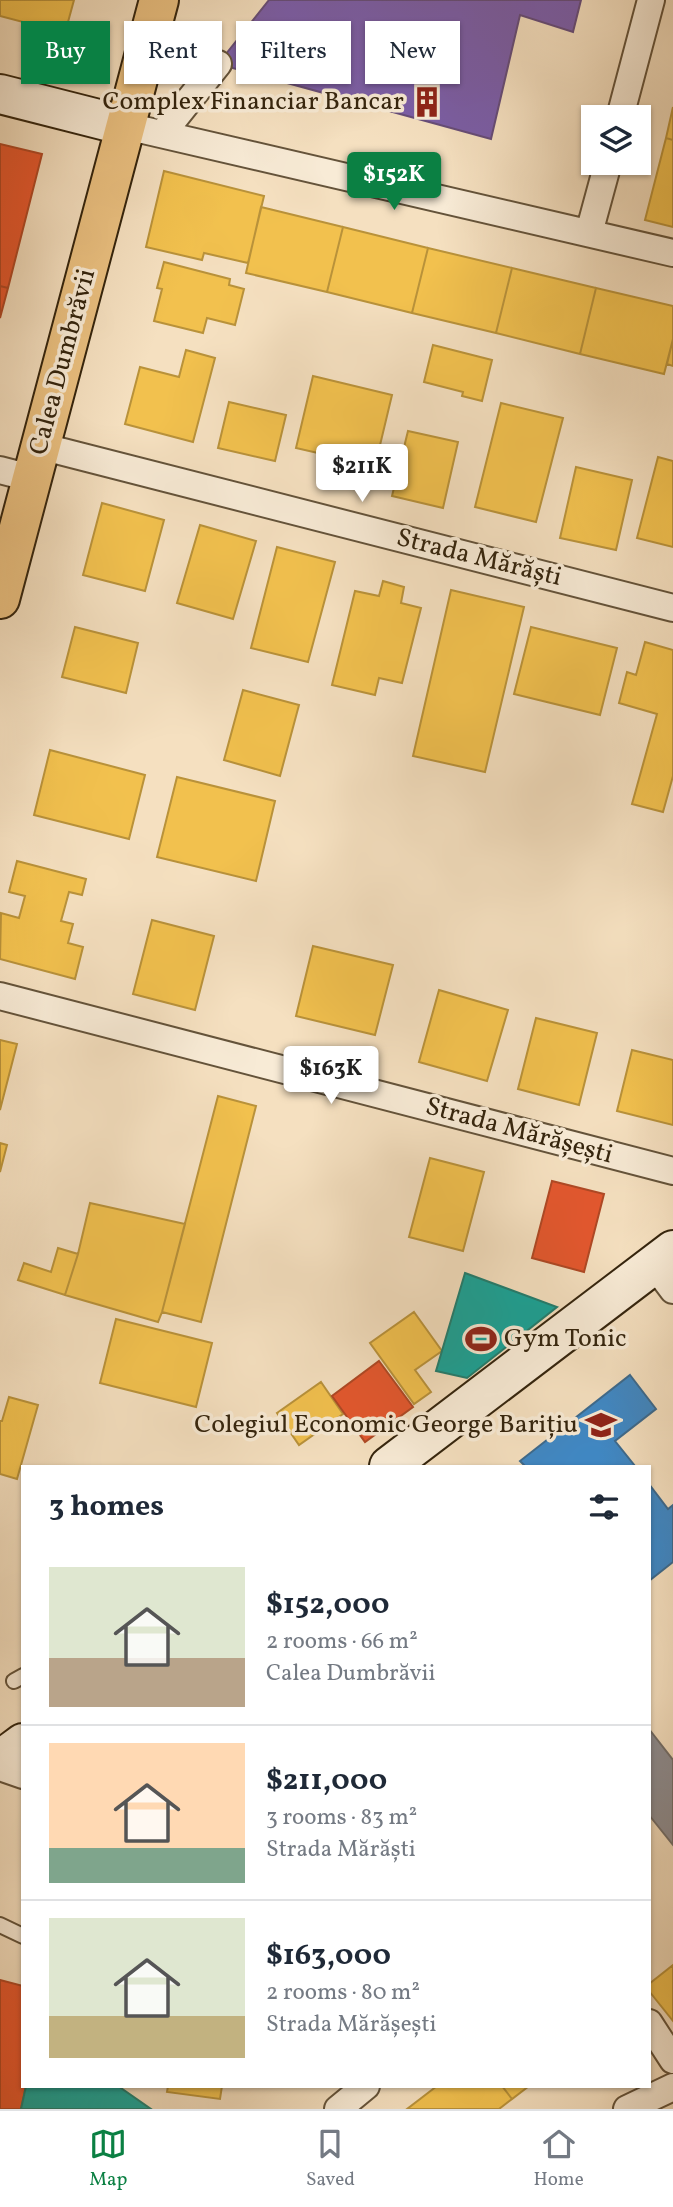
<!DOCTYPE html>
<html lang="en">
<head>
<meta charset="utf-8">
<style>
  body { margin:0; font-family:Vollkorn,serif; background:#f2f2f3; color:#1f2937; height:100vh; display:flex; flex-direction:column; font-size:26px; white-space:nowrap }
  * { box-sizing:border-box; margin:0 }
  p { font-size:23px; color:#747a83 }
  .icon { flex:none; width:38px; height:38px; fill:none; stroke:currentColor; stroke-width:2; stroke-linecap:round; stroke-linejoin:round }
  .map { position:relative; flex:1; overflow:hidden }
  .sheet { position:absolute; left:21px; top:1465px; width:630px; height:623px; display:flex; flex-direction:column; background:#fff; border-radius:0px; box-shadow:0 2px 5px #0004 }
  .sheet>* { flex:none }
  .top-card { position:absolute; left:21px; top:21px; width:632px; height:63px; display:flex; gap:14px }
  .controls { position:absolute; left:581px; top:105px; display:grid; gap:14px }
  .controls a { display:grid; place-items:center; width:70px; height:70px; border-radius:0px; background:#fff; box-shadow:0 2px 5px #0004; font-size:35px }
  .price { position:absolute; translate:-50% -60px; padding:0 16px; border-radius:7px; background:#fff; color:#222; font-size:23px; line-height:46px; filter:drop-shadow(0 2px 4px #0008) }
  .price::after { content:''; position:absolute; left:50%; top:42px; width:21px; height:16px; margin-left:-10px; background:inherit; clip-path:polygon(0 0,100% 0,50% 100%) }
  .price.active { background:#0b8043; color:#fff }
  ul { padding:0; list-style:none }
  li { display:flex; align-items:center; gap:21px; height:175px; padding:0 28px }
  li+li { border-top:2px solid #e0e1e3 }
  li span { display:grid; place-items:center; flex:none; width:196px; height:140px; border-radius:0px; color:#555 }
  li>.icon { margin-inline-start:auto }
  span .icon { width:84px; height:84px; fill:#fffc; stroke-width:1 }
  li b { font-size:30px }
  h2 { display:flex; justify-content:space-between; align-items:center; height:84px; padding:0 28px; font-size:30px }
  .pill { padding:0 24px; border-radius:0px; background:#fff; box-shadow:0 2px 5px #0004; font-size:24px; line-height:63px }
  .pill.active { background:#0b8043; color:#fff }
  .tabs { display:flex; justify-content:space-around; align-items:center; height:98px; border-top:2px solid #e0e1e3; background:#fff; font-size:19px; color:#747a83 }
  .tabs a { display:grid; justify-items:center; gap:4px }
  .tabs .active { color:#0b8043 }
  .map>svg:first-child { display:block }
  .homes { fill:#f2c14e; stroke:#b9923a; stroke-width:2 }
  .shops { fill:#e4572e; stroke:#af4824; stroke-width:2 }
  .offices { fill:#7b5ea7; stroke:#664d79; stroke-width:2 }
  .schools { fill:#3f88c5; stroke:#3c6a8e; stroke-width:2 }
  .public { fill:#17a398; stroke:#207d6e; stroke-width:2 }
  .industry { fill:#8d8d92; stroke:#726e6a; stroke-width:2 }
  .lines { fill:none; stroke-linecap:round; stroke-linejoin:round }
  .lane-casing { stroke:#64533a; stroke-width:18 }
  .street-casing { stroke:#64533a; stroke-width:30 }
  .secondary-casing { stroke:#34240d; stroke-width:42 }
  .primary-casing { stroke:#34240d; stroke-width:42 }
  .lane { stroke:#f8ebd6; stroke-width:14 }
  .street { stroke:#f8ebd6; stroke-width:26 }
  .secondary { stroke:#f8ebd6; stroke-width:38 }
  .primary { stroke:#eac080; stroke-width:38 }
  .labels { text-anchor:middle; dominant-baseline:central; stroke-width:7; stroke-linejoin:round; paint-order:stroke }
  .poi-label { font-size:26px; fill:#34240d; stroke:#f8ebd6; text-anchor:end }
  .street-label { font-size:26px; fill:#34240d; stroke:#f8ebd6 }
</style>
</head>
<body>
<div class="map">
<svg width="673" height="2109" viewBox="0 0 673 2109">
  <rect width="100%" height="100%" fill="#f5e0c0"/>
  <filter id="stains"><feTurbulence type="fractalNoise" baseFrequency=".00286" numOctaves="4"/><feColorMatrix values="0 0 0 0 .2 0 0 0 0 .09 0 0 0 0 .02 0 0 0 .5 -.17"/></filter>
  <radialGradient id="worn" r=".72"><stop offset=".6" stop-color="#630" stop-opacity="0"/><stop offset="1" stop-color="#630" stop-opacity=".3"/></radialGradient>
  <path class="homes" d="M0 0H74L65 33 0 16Z
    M673 107V140L666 138Z
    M666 138 673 140V227L645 220Z
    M164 171 264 196 248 263 204 253 202 260 146 247Z
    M261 207 343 227 327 292 246 273Z
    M343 227 428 248 412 313 327 292Z
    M428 248 512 268 496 333 412 313Z
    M164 262 230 279 229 285 244 289 235 325 207 318 203 333 154 321 162 289 157 288Z
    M512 268 596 288 580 354 496 333Z
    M596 288 673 306V339L664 374 580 354Z
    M673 339V366L667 364Z
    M433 345 492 360 482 401 462 396 463 392 424 382Z
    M186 350 215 358 193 442 125 424 140 367 179 377Z
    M313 376 392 395 375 466 296 448Z
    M229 402 286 415 275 461 218 448Z
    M501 403 563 418 536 522 475 507Z
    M408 431 458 442 443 508 392 496Z
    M658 457 673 461V547L637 538Z
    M576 467 632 480 616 550 560 538Z
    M102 503 164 520 145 591 83 575Z
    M200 525 256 541 233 619 177 603Z
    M277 547 335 562 308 662 251 648Z
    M383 581 404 587 401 603 421 608 402 683 379 678 375 695 332 685 355 591 379 596Z
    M451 590 524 607 485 772 413 756Z
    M75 627 138 643 126 693 62 677Z
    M531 627 617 648 600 715 514 694Z
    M645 642 673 650V776L663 812 632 804 657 714 619 703 627 672 636 675Z
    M243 690 299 705 280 776 224 760Z
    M50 750 145 775 129 839 34 815Z
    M177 777 275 801 256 881 157 857Z
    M17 861 86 879 82 895 69 892 61 921 73 924 68 943 83 947 75 979 0 959 1 913 19 918 25 896 9 892Z
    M152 920 214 936 195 1010 133 994Z
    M313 946 393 965 375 1035 296 1016Z
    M439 990 508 1010 487 1081 419 1062Z
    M536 1018 597 1033 579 1105 518 1089Z
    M0 1040 17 1044 0 1110Z
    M632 1050 673 1060V1125L617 1111Z
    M218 1096 256 1106 201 1322 162 1312Z
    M0 1143 7 1145 0 1172Z
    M430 1158 484 1172 463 1251 409 1237Z
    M90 1203 185 1224 162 1312 158 1322 65 1295 78 1254Z
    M58 1248 78 1254 65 1295 18 1280 24 1263 51 1272Z
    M414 1312 442 1351 415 1370 431 1392 414 1404 370 1343Z
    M116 1319 212 1343 196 1407 100 1383Z
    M321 1382 343 1414 299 1445 277 1413Z
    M9 1397 38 1405 17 1479 0 1474V1421H2Z
    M673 1965V2021L649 1991V1984Z
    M168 2086H222L220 2099 167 2092Z
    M437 2086H502L512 2099 499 2109H407Z
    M502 2086H529L512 2099Z"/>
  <path class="shops" d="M0 144 42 154 8 288 0 286Z
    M0 286 8 288 0 318Z
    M552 1181 604 1194 584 1272 532 1258Z
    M379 1361 413 1407 365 1442 332 1396Z
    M0 1980 23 1986V2086H26L21 2109H0Z"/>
  <path class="offices" d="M269 0H581L573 32 520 15 491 139 218 64Z"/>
  <path class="schools" d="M630 1375 656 1409 615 1441 635 1466H525L520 1461Z
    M649 1484 668 1509 673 1505V1562L649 1581Z"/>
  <path class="public" d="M465 1273 557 1307 467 1378 436 1371Z
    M26 2086H118L151 2109H21Z"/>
  <path class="industry" d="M649 1729 673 1760V1845L649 1815Z"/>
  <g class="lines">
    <defs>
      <path id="lane" d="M14 1681 23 1676
        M0 1925 23 1936"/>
      <path id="street" d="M620 117 651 0
        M126 126 673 253
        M162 134 218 64
        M589 233 608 163
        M40 446 673 608
        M0 470 31 478
        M0 996 673 1171
        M655 1266 673 1290
        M0 1767 23 1775
        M649 2023 673 2060
        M338 2109 366 2086
        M627 2109 673 2087"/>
      <path id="secondary" d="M0 94 126 126
        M389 1466 673 1250
        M0 1760 23 1743"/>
      <path id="primary" d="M0 599 159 0"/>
    </defs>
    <use href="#lane" class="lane-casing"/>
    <use href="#street" class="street-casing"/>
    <use href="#secondary" class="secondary-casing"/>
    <use href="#primary" class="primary-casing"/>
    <use href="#lane" class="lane"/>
    <use href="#street" class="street"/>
    <use href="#secondary" class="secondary"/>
    <use href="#primary" class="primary"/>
  </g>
  <defs>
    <symbol id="building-bare" viewBox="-9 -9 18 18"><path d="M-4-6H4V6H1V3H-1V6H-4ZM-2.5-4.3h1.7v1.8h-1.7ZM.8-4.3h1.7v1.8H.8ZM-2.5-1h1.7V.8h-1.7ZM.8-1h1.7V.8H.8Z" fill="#8f2418" stroke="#f8ebd6" stroke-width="2.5" paint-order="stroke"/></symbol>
    <symbol id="stadium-bare" viewBox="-9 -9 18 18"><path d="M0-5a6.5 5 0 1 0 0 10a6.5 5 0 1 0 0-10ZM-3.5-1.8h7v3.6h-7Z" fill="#8f2418" stroke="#f8ebd6" stroke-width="2.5" paint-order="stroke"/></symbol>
    <symbol id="school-bare" viewBox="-9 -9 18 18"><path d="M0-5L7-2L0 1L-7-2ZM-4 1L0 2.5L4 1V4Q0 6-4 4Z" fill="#8f2418" stroke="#f8ebd6" stroke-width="2.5" paint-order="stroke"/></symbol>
  </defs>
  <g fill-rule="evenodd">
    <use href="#building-bare" x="405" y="80" width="44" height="44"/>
    <use href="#stadium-bare" x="459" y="1317" width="44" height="44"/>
    <use href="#school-bare" x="579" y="1403" width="44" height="44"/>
  </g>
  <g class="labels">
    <g class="poi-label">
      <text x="404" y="102">Complex Financiar Bancar</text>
      <text x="504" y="1339" text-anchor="start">Gym Tonic</text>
      <text x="578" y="1425">Colegiul Economic George Barițiu</text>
    </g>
    <g class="street-label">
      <text transform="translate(63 362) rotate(-75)">Calea Dumbrăvii</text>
      <text transform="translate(479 558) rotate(14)">Strada Mărăști</text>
      <text transform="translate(519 1131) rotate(15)">Strada Mărășești</text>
    </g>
  </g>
  <rect width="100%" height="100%" filter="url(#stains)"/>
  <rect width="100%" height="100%" fill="url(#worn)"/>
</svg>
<div class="controls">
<a><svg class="icon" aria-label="layers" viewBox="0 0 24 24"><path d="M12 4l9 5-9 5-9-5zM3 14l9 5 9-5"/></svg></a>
</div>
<b class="price active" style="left:394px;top:212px">$152K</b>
<b class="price" style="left:362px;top:504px">$211K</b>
<b class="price" style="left:331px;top:1106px">$163K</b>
<div class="top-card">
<a class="pill active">Buy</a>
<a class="pill">Rent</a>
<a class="pill">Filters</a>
<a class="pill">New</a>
</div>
<section class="sheet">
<h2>3 homes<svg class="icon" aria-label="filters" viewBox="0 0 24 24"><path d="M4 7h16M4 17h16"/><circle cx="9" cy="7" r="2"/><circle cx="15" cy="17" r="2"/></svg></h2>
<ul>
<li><span style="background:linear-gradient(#dfe7d0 65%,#b9a48a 0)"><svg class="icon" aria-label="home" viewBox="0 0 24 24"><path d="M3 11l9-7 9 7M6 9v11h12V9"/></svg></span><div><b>$152,000</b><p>2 rooms · 66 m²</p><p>Calea Dumbrăvii</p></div></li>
<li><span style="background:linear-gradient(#ffd9b3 75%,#7fa58c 0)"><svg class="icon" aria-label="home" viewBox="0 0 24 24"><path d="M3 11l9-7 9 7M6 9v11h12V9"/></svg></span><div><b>$211,000</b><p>3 rooms · 83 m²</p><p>Strada Mărăști</p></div></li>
<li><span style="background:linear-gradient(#dfe7d0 70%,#c2b280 0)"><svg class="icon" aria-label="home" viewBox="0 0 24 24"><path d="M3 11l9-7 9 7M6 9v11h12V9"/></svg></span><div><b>$163,000</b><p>2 rooms · 80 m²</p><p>Strada Mărășești</p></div></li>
</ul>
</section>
</div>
<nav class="tabs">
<a class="active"><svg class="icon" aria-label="map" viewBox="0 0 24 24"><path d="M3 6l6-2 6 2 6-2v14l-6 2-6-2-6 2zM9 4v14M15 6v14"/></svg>Map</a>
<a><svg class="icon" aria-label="saved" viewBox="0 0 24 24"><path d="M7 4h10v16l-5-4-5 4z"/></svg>Saved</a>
<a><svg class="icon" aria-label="home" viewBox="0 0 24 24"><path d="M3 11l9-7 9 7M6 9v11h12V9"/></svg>Home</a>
</nav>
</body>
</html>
